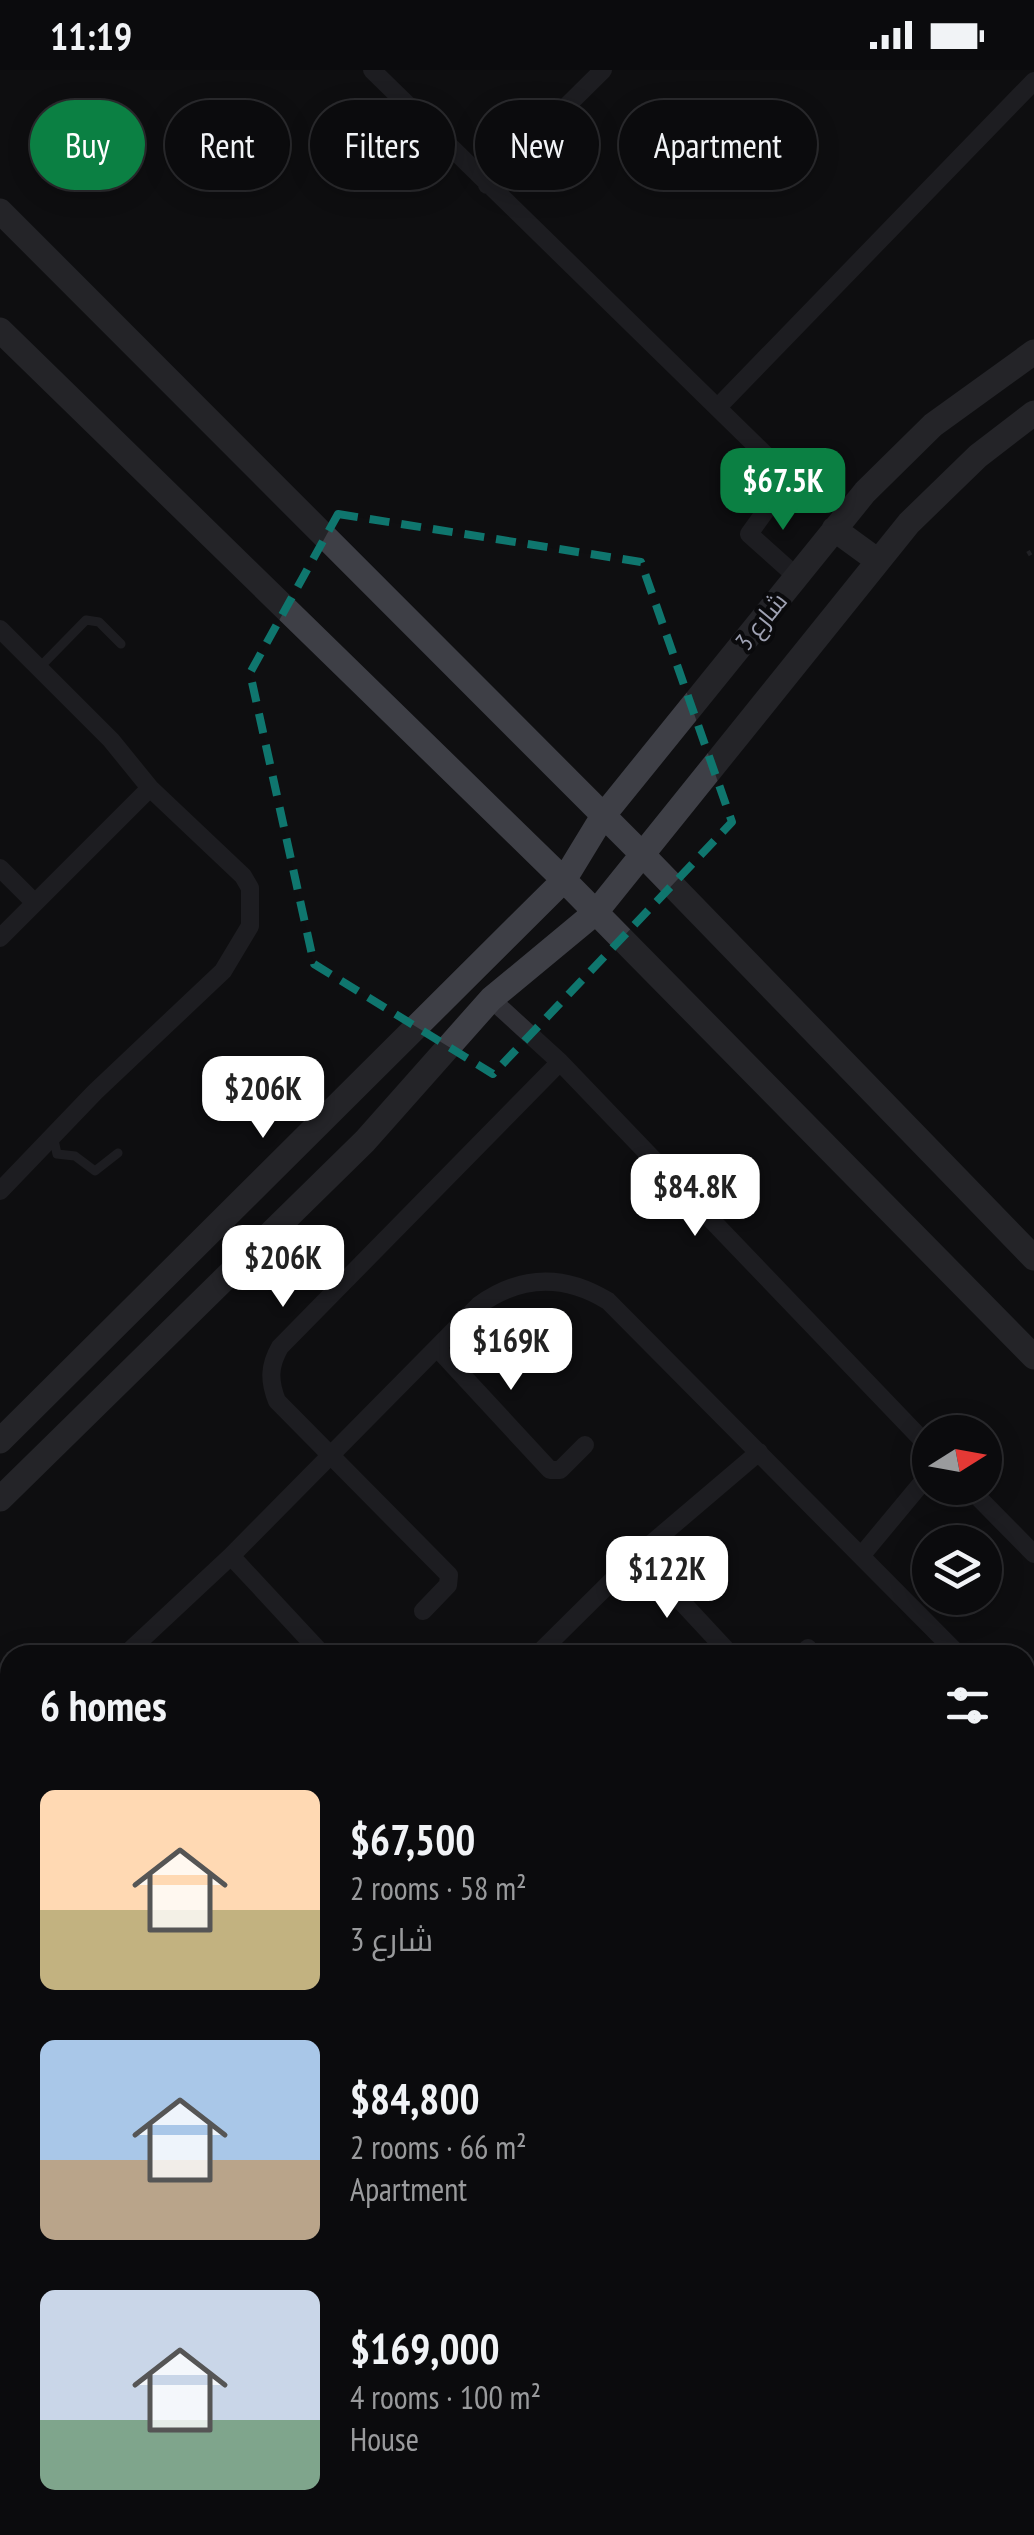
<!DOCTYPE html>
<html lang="en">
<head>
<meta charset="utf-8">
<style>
  body { margin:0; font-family:"PT Sans Narrow",Cairo,sans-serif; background:#19191b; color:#f1f3f6; height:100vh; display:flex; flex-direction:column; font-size:38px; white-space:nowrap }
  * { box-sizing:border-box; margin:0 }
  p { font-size:32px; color:#9a9b9d }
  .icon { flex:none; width:55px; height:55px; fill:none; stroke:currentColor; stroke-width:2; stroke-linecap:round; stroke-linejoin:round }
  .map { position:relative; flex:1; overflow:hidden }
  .side { position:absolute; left:0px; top:1575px; width:1035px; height:890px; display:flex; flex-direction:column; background:#0b0b0d; border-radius:30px 30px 0 0; box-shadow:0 5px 25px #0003,0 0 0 2px #2b2b2e }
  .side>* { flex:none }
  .hud { position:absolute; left:30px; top:30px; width:975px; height:90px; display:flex; gap:20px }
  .needle { width:65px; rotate:79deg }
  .controls { position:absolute; left:912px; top:1345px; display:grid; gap:20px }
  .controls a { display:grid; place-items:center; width:90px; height:90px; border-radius:50%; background:#0b0b0d; box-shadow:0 5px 25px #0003,0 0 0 2px #2b2b2e; font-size:50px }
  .price { position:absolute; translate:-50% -85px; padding:0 22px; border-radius:20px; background:#fff; color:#222; font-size:32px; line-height:65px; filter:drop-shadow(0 2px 5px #0008) }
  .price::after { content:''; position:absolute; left:50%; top:60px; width:30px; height:22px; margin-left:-15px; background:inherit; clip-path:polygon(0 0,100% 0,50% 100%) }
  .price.on { background:#0b8043; color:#fff }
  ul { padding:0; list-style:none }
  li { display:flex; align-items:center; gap:30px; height:250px; padding:0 40px }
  li span { display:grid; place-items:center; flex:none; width:280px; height:200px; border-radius:15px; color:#555 }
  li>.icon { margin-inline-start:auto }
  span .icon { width:120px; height:120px; fill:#fffc; stroke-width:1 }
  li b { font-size:42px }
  h2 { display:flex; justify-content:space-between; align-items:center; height:120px; padding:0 40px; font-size:42px }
  .tag { padding:0 35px; border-radius:45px; background:#0b0b0d; box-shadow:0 5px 25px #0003,0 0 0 2px #2b2b2e; font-size:35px; line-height:90px }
  .tag.on { background:#0b8043; color:#fff }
  .status { display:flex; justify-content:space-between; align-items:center; height:70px; padding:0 50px; background:#0b0b0d; direction:ltr }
  .status svg { height:28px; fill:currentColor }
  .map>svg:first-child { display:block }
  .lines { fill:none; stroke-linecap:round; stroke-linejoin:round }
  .path { stroke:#36373d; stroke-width:4; stroke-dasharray:5 8; stroke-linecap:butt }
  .lane { stroke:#303036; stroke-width:9 }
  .street { stroke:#303036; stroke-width:18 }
  .secondary { stroke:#3e3f46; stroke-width:25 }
  .marked { fill:none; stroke:#0f766e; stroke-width:8; stroke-dasharray:20 12; stroke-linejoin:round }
  .labels { text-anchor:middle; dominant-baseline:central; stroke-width:8; stroke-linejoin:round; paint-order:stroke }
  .street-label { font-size:25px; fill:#9fa2b3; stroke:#0a0a0c }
</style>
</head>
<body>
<div class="status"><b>11:19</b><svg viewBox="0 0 49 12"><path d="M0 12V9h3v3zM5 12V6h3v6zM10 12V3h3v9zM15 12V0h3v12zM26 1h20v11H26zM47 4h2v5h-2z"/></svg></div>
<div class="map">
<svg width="1034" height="2465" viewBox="0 0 1034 2465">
  <rect width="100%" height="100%" fill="#0f0f11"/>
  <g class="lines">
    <path class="path" d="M1028 481 1034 491"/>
    <path class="lane" d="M40 597 86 550 99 552 121 574
      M54 1070 57 1084 75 1086 95 1101 118 1083
      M0 2319 1 2320"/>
    <path class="street" d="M372 0 780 399 782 418 749 464 797 507
      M487 115 603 0
      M718 337 1034 11
      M0 559 111 670 150 718 243 806 250 818V856L223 901 95 1022 0 1121
      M0 798 35 833
      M0 868 150 718
      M491 929 560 992 930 1378
      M437 1278 550 1400H560L585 1375
      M969 1418 1034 1484
      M638 1485 731 1585
      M231 1486 323 1585
      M861 1486 930 1403
      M423 1541 448 1515 449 1505 277 1331C269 1311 269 1296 280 1277L560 992
      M125 1585 231 1486 479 1235C521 1205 564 1204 608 1231L959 1585
      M537 1585 638 1485 759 1382
      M801 1585 808 1578
      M0 1619 10 1628
      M1025 1652 1034 1661
      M0 1667 10 1677
      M0 1706 10 1695
      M1025 1876 1034 1885
      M0 1891 10 1903
      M1025 1949 1034 1940
      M0 2052 10 2062
      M1025 2084 1034 2092
      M1025 2290 1034 2299
      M1025 2372 1034 2363
      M208 2455 217 2465
      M326 2465 337 2455
      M528 2465 534 2455
      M556 2465 561 2455
      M699 2465 705 2455
      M926 2465 936 2455"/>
    <path class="secondary" d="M0 141 641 783 1034 1188
      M0 260 564 810 1034 1287
      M834 459 878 491
      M0 1371 564 810 603 746 865 422 933 355 1034 282
      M0 1429 365 1071 491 929 596 842 909 453 978 386 1034 343"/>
  </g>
  <path d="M0 0H1034V2465H0ZM338 444 641 492 732 752 493 1004 314 894 250 603Z" fill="#0f0f11" fill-opacity=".55" fill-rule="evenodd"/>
  <path class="marked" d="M338 444 641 492 732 752 493 1004 314 894 250 603Z"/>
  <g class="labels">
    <g class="street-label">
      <text transform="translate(761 551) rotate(-51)">شارع 3</text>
    </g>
  </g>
</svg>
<div class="controls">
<a><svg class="needle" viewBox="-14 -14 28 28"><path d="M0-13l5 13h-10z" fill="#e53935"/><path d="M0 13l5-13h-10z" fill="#9a9b9d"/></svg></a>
<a><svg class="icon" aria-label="layers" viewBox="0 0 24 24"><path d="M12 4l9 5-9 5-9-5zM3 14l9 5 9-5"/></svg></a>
</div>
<b class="price on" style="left:783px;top:463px">$67.5K</b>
<b class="price" style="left:263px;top:1071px">$206K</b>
<b class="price" style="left:695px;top:1169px">$84.8K</b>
<b class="price" style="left:283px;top:1240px">$206K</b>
<b class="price" style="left:511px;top:1323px">$169K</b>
<b class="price" style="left:667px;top:1551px">$122K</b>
<div class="hud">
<a class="tag on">Buy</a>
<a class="tag">Rent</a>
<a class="tag">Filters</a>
<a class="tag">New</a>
<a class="tag">Apartment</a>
</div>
<section class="side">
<h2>6 homes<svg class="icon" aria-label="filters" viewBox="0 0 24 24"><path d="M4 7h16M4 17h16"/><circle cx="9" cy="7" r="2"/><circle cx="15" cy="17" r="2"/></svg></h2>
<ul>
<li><span style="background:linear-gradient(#ffd9b3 60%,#c2b280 0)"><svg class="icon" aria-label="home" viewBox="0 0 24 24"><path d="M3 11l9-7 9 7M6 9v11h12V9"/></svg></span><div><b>$67,500</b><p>2 rooms · 58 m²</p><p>شارع 3</p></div></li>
<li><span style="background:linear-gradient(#a9c7e8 60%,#b9a48a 0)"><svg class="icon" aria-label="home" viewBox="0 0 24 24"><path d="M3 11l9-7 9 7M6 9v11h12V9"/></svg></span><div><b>$84,800</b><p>2 rooms · 66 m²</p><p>Apartment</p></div></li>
<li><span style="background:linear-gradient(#c9d6e8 65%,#7fa58c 0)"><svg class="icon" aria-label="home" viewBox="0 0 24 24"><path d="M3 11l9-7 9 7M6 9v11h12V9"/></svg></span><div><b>$169,000</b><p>4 rooms · 100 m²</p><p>House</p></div></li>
</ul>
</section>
</div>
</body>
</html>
